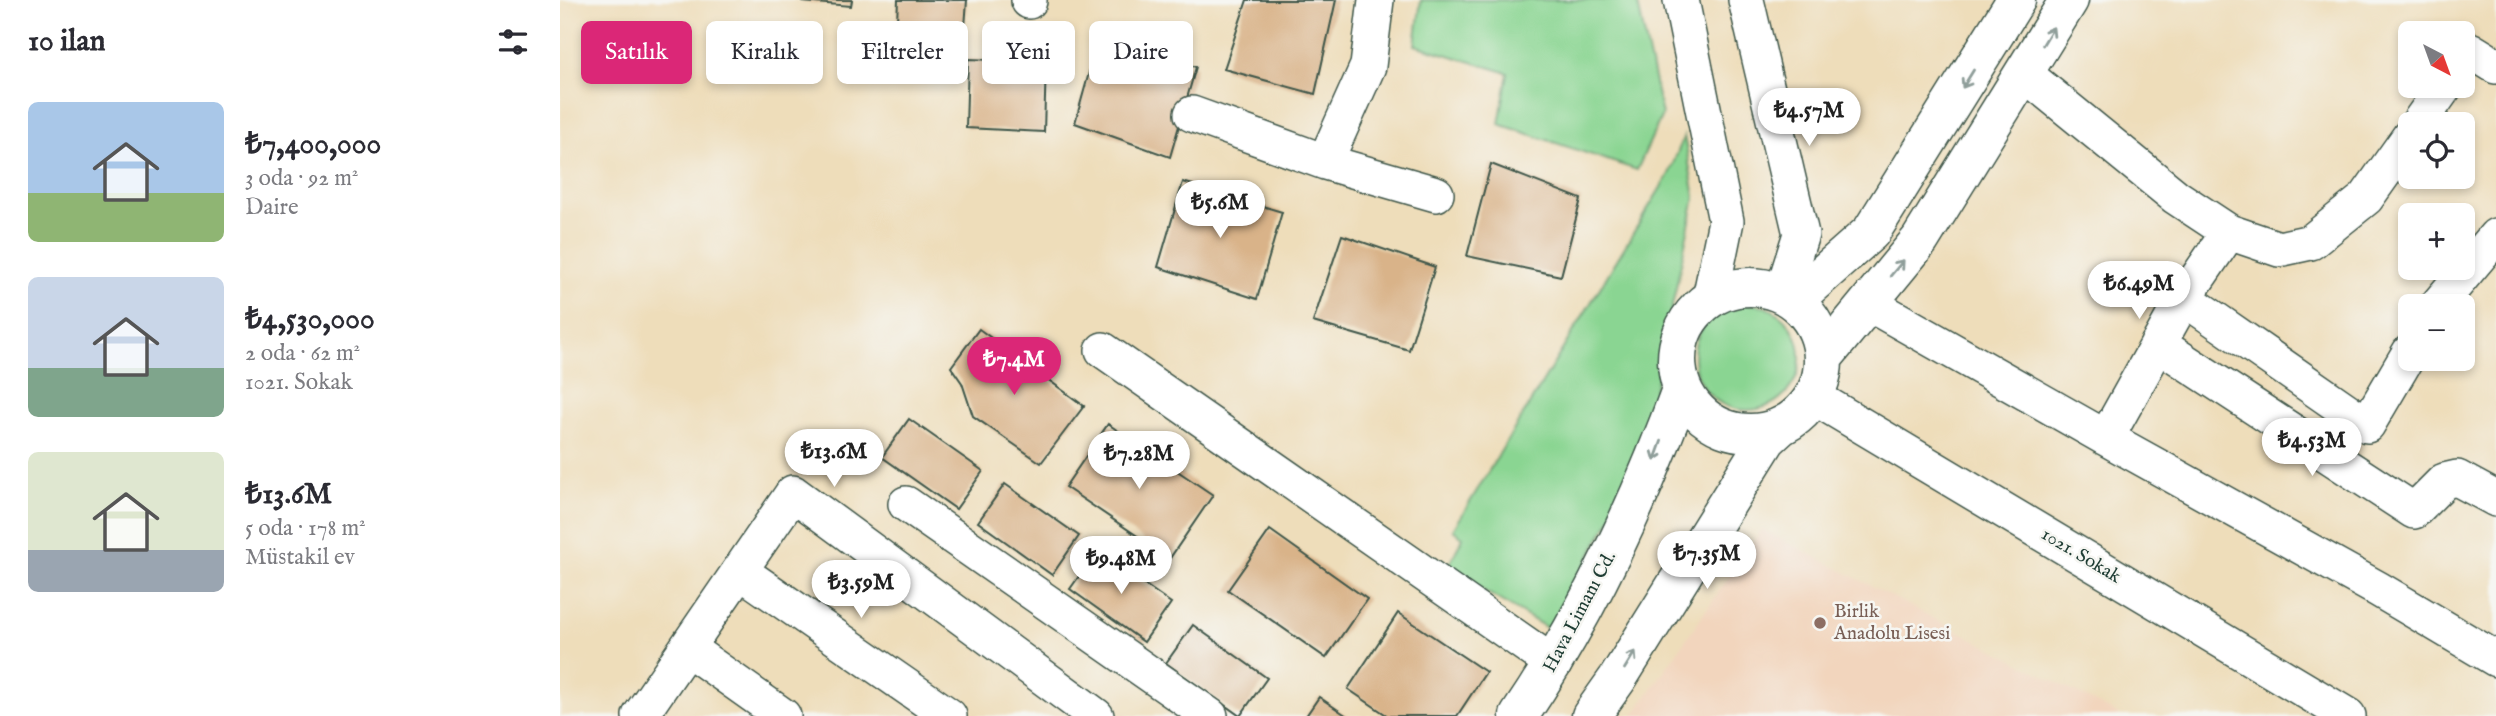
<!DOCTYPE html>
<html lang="tr">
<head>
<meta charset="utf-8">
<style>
  body { margin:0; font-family:"IM FELL English",serif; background:#f2f2f3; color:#2b2b33; height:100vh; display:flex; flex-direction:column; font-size:26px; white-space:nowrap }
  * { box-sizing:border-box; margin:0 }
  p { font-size:23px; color:#7c7c81 }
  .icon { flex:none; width:38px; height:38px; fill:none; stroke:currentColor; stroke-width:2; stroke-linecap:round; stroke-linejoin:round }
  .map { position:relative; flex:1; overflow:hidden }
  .panel { display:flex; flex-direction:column; background:#fff; width:560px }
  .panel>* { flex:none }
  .top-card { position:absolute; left:21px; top:21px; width:665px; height:63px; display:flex; gap:14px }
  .needle { width:46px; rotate:139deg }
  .tools { position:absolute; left:1838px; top:21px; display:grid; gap:14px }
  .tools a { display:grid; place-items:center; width:77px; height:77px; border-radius:10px; background:#fff; box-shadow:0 4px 10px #0003; font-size:35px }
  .price { position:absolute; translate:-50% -60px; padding:0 16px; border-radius:24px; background:#fff; color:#222; font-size:23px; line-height:46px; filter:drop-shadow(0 2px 4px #0008) }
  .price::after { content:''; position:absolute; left:50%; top:42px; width:21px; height:16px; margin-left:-10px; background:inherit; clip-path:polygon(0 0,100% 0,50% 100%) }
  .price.selected { background:#db2777; color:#fff }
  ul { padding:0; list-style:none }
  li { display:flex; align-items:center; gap:21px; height:175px; padding:0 28px }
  li span { display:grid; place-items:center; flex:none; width:196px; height:140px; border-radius:10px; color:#555 }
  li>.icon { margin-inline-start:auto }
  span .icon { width:84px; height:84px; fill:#fffc; stroke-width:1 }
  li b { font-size:30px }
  h2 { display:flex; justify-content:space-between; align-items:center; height:84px; padding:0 28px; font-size:30px }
  .tag { padding:0 24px; border-radius:10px; background:#fff; box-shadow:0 4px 10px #0003; font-size:24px; line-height:63px }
  .tag.selected { background:#db2777; color:#fff }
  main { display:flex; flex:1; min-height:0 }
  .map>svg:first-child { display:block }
  .built { fill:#f2d5bd }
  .green { fill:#8ad592; stroke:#548963; stroke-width:2 }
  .building { fill:#d9b389 }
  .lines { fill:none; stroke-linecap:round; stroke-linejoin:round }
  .minor-casing { stroke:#3e5548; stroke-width:38 }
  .major-casing { stroke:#3e5548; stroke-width:41 }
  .minor { stroke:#fff; stroke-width:35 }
  .major { stroke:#fff; stroke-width:38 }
  .oneway { stroke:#8f9e9a }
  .education-dot { fill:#8d6e63; stroke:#f6f6f2; stroke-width:2.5 }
  .labels { text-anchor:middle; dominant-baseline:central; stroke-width:5; stroke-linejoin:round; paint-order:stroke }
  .street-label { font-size:19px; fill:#1f3d34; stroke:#f6f6f2 }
  .education-label { font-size:19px; fill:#785e54; stroke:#f6f6f2; text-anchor:start }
</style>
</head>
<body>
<main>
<section class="panel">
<h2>10 ilan<svg class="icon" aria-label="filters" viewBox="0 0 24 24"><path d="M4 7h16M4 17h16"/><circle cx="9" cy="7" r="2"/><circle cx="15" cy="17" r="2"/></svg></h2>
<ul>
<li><span style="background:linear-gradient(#a9c7e8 65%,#8fb573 0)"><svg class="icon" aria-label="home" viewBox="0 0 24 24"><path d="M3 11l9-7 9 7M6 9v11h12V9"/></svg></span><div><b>₺7,400,000</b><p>3 oda · 92 m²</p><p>Daire</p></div></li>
<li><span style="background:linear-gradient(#c9d6e8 65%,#7fa58c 0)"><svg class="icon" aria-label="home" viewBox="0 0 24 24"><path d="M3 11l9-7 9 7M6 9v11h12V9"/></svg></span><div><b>₺4,530,000</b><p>2 oda · 62 m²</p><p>1021. Sokak</p></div></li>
<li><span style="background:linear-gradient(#dfe7d0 70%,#9aa5b1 0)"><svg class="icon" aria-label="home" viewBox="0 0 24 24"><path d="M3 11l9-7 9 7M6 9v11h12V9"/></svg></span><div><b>₺13.6M</b><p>5 oda · 178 m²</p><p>Müstakil ev</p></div></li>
</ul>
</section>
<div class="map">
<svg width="1936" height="716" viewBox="0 0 1936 716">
  <rect width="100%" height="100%" fill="#f6f6f2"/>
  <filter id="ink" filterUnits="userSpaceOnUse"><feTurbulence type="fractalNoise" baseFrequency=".0143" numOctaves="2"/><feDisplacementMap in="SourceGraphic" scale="14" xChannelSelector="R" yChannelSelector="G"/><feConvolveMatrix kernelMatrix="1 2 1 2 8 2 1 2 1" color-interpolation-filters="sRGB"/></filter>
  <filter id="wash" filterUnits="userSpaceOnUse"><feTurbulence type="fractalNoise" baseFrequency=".00686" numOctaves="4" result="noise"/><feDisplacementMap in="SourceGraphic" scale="28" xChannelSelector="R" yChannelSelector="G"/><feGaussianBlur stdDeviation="1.57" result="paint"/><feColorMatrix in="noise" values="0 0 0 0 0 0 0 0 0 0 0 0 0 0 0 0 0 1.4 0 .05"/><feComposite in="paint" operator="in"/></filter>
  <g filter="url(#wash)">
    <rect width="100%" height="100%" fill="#eeddba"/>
    <path class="built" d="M1202 529 1561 716H1073Z"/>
    <path class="green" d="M861 0H1077L1102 115 1077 170 939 124 948 73 855 45Z
      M1124 136 1135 197 1090 411 1062 499 989 629 887 569 903 537 893 530 1109 174Z
      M1134 357a53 53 0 1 1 106 0a53 53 0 1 1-106 0Z"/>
    <g id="blocks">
      <path class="building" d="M243 0H292L291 6 243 2Z
        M338 0H407L405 27 337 21Z
        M687 0H776L755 94 664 69Z
        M539 37 636 67 610 157 515 123Z
        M408 59 486 62 484 132 406 128Z
        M931 164 1021 199 1001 276 907 256Z
        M623 182 722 212 697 299 598 267Z
        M782 235 875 267 849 350 753 322Z
        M419 329 524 406 481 463 413 416 402 383 391 367Z
        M349 419 423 471 396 509 322 457Z
        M548 424 653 495 610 558 505 487Z
        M445 484 519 536 492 575 418 522Z
        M710 530 807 599 766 658 668 590Z
        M537 551 611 603 584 642 510 589Z
        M838 613 926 672 897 716H828L788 689Z
        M633 625 707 678 680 716 606 663Z
        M759 697 787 716H746Z"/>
    </g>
  </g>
  <g filter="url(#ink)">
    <use href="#blocks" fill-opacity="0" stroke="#3e5548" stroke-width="2"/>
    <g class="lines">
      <defs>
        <path id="minor" d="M1121 0 1166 221 1150 299
          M1186 0 1241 234 1222 294
          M469 1V0
          M1902 61 1910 50 1936 66
          M1465 74 1616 197 1669 232 1719 249 1751 242 1806 198 1850 136
          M632 114 765 162 808 66 816 0
          M1858 124 1885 86
          M765 162 876 194
          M1624 298 1669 232
          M1308 303 1546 438 1624 298 1807 425 1850 352
          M1877 306 1936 236
          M1598 344 1854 511 1884 481 1897 478 1936 499
          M543 350 994 664
          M1254 397 1788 716
          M1546 438 1818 589 1936 659
          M346 504 650 716
          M180 571 389 716
          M127 648 223 716
          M80 716 233 493 536 716"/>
        <path id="major" d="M1117 360a73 73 0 1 1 146 0a73 73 0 1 1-146 0Z
          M1233 301 1311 232 1456 0
          M1263 358 1360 240 1509 0
          M959 716C1028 614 1080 502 1122 387
          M1031 716 1058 678 1207 439 1219 428"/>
      </defs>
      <use href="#minor" class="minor-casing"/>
      <use href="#major" class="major-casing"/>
      <use href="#minor" class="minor"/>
      <use href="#major" class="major"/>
    </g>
    <defs><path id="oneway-shaft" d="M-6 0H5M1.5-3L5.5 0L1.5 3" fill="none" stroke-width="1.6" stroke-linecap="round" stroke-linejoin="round" transform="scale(1.75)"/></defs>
    <g class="oneway">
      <use href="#oneway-shaft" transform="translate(1488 36) rotate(-59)"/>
      <use href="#oneway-shaft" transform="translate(1408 79) rotate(122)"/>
      <use href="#oneway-shaft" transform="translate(1337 268) rotate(-50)"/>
      <use href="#oneway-shaft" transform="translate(1098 451) rotate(110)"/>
      <use href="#oneway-shaft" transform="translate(1070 660) rotate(-58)"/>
    </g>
  </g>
  <circle class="education-dot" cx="1260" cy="623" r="7"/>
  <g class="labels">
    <g class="street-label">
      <text transform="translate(1521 556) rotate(31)">1021. Sokak</text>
      <text transform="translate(1020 612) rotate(-62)">Hava Limanı Cd.</text>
    </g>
    <g class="education-label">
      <text x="1274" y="612">Birlik<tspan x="1274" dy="22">Anadolu Lisesi</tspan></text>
    </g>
  </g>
</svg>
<div class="tools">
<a><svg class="needle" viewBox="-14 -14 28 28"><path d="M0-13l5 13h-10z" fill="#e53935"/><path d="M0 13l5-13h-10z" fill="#7c7c81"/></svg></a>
<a><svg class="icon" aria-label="locate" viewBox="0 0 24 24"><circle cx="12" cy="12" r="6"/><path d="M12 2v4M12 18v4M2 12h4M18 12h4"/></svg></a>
<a>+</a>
<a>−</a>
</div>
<b class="price" style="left:1249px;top:148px">₺4.57M</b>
<b class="price" style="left:660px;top:240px">₺5.6M</b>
<b class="price" style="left:1579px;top:321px">₺6.49M</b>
<b class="price selected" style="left:454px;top:397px">₺7.4M</b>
<b class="price" style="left:1752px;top:478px">₺4.53M</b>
<b class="price" style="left:274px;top:489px">₺13.6M</b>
<b class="price" style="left:579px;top:491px">₺7.28M</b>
<b class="price" style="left:1147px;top:591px">₺7.35M</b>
<b class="price" style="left:561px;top:596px">₺9.48M</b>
<b class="price" style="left:301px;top:620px">₺3.59M</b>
<div class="top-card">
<a class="tag selected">Satılık</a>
<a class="tag">Kiralık</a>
<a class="tag">Filtreler</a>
<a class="tag">Yeni</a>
<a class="tag">Daire</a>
</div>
</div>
</main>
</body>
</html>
